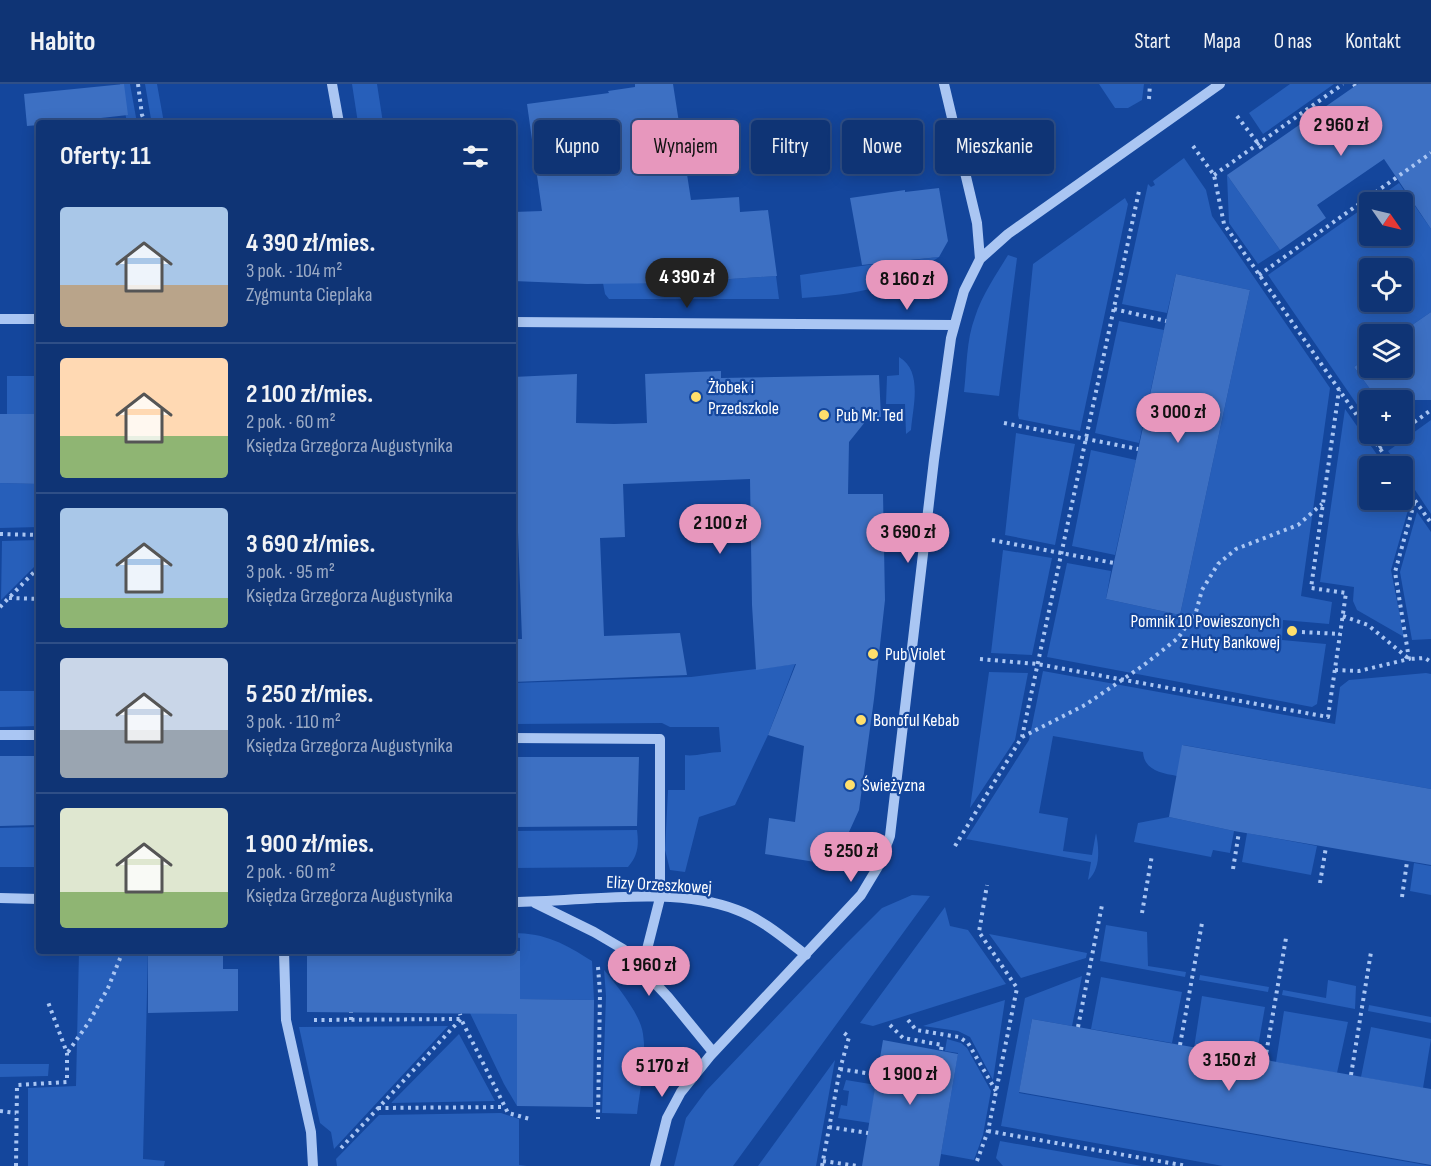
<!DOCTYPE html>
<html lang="pl">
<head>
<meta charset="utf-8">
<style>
  body { margin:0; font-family:"Sofia Sans Condensed",sans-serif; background:#1d3f7d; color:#f1f3f6; height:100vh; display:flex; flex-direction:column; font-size:22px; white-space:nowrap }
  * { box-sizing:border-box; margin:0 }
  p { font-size:20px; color:#9baac5 }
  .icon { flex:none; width:33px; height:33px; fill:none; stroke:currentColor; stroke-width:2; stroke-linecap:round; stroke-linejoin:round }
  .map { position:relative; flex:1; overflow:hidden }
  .side { position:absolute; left:36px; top:36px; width:480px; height:834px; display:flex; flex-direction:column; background:#0f3475; border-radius:6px; box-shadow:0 3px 15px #0003,0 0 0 2px #2f4f87 }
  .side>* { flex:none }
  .hud { position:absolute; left:534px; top:36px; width:570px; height:54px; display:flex; gap:12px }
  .needle { width:39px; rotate:124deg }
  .tools { position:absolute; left:1359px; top:108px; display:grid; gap:12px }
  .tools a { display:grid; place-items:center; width:54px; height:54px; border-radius:6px; background:#0f3475; box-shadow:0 3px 15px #0003,0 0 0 2px #2f4f87; font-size:30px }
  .price { position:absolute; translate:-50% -51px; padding:0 14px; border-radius:21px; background:#e797bd; color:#111; font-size:20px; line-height:39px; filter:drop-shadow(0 2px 3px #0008) }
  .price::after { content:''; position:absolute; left:50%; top:36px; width:18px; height:14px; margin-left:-9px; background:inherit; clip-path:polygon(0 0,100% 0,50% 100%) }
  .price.selected { background:#222; color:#fff }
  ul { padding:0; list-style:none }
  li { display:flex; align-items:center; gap:18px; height:150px; padding:0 24px }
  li+li { border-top:2px solid #2f4f87 }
  li span { display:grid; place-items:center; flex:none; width:168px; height:120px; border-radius:6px; color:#555 }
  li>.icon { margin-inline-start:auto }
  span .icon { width:72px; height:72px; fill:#fffc; stroke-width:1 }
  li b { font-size:26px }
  h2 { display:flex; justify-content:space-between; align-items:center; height:72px; padding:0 24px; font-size:26px }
  .tag { padding:0 21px; border-radius:6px; background:#0f3475; box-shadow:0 3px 15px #0003,0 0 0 2px #2f4f87; font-size:21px; line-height:54px }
  .tag.selected { background:#e797bd; color:#111 }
  header { display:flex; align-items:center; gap:36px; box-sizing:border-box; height:84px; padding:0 30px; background:#0f3475; border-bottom:2px solid #2f4f87 }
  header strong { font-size:28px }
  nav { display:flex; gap:33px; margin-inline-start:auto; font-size:21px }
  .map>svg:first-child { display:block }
  .green { fill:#275fba; fill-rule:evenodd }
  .building { fill:#3d70c3 }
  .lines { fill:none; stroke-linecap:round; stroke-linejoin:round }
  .path { stroke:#aac6f3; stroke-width:4; stroke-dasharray:3 4.5; stroke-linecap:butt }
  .minor { stroke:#aac6f3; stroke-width:10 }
  .poi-dot { fill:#ffdf6c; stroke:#14469c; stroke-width:2 }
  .labels { text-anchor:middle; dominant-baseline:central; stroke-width:4.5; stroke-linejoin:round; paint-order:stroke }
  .poi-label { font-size:18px; fill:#fff; stroke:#14469c; text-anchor:start }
  .street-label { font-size:18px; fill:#fff; stroke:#14469c }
</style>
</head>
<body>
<header>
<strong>Habito</strong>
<nav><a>Start</a><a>Mapa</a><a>O nas</a><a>Kontakt</a></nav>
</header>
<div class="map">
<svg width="1431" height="1082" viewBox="0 0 1431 1082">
  <rect width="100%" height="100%" fill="#14469c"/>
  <path class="green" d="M120 0H130L137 39H127Z
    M145 0H157L164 39H154L151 35Z
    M352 0H377L383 39H358Z
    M1099 0H1144L1142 16 1128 24H1115Z
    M1290 0H1334L1263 50 1249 29Z
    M1184 74 1206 106 1212 132 1330 304 1301 512 1332 518 1329 540 1283 536 1282 556 1326 560 1317 620 1312 623 1047 573 1067 479 1111 487 1106 515 1180 531 1250 206 1176 190 1167 229 1122 220 1148 100 1151 103 1155 101 1153 97Z
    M1227 91 1280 166 1258 180 1229 139Z
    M1399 99 1431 145V228L1399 250H1370L1369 272 1354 283 1378 316H1370L1369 338 1268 191 1369 120 1370 152H1402V118H1372ZM1370 184H1402V218H1370Z
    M1125 114 1128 120 1080 347 1019 335 1018 331 1033 180Z
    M1008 171 1017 174 999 312 964 308C967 283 966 257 975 233 982 211 996 191 1008 171Z
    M939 173C892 205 857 210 802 214L800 191 868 181Z
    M776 192 779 215H609L605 210 603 199H671Z
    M1119 237 1164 246 1139 359 1095 349Z
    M899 273C923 287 913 322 911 346L906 350 905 320H886L887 292 899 291Z
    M7 292H39V330H7Z
    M1345 325 1385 382H1370V416H1402L1403 408 1410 419 1391 486 1404 553 1357 526 1353 517 1354 503 1320 498Z
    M1431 336V430L1403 388 1402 382H1399L1388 367Z
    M1016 349 1075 360 1055 461 1005 451Z
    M1091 366 1136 376 1115 471 1072 462Z
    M0 399 39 400V443L0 444Z
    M1417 428 1431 448V555L1412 556 1400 488Z
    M39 456V478L1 516 2 457Z
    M1003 466 1052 474 1032 571 991 569Z
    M795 580 768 651 735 721 699 733 685 788 670 786 665 766 668 706H685V671C693 673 710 668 721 668L719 643H670L662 639 513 640V599L691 593Z
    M1043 587 1335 640 1340 603 1349 596 1426 589 1431 590V705L1183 661 1177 692C1161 689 1144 686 1143 668L1053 652 1039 729 1068 734 1063 767 1092 771 1096 749C1099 764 1101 785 1088 796L1091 778 966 755 1029 656Z
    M989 588 1028 589 1015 656 970 724Z
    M0 607H39V642L0 643Z
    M1169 733 1234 747 1230 769 1213 766 1211 773 1134 758 1138 739Z
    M39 743V783H0V744Z
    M637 746C639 761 638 772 628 783L513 784V747Z
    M1247 749 1317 762 1311 791 1242 778Z
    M1414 779 1431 782V811L1410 807Z
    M912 811 930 812 733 1082H674L686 1034 706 1007 846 860 882 824Z
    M945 823 950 842 968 846 1006 900 873 942 860 939Z
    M1106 841 1147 848 1148 882 1186 888 1185 893 1100 877Z
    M513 849C546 849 565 860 592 877L594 916 520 915V854L513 853Z
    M989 850 1087 869 1086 874 1021 894Z
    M79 867H148L143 1075 165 1077 164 1082H28V1004L76 1002Z
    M604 886C616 900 641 931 643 950 647 976 640 1004 637 1030L602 1029 606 912Z
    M1200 891 1269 903 1268 908 1199 896Z
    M1082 892 1072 942 1032 935 1019 1009 1431 1082H1223L1001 1042 1025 914Z
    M1101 893 1182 908 1172 959 1091 945Z
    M1328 896 1356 902 1355 925 1282 911 1283 906 1326 914Z
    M1202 912 1265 923 1256 974 1194 964Z
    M1005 916 993 996 970 953 958 947 923 942Z
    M1369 921 1431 933V939L1368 927Z
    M1284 927 1348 938 1337 989 1276 978Z
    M470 929 517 930V1022L504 1000Z
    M448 942 334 1065 331 1048 320 1039 299 943Z
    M1371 943 1431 955 1423 1004 1361 993Z
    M459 950 495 1017 391 1019Z
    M947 955 961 959 967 964 991 1007 983 1051 974 1076 941 1070 958 969 945 967Z
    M835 976 816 1082H758Z
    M0 980H49L48 992 0 993Z
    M846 996 876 1001 870 1039 838 1034 841 1021 847 1022 849 1007 843 1006Z
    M501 1029 519 1035V1081L527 1082H337L336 1075 379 1031Z
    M1000 1057 1142 1082H1003L996 1074Z"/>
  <path class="building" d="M124 0 128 31 56 39H39V41L27 42 24 10Z
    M635 0H673L691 116 739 113 740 128 768 126 777 192 671 199 587 200 513 197V128L542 127 527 20 609 9 608 7 635 3Z
    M1358 0H1431V145L1384 75 1317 121 1326 134 1280 166 1227 91Z
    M939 104 948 157 939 173 862 181 850 114 905 106V108Z
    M1176 190 1250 206 1180 531 1106 515Z
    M1431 228V316H1378L1354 283 1370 272V284H1402V250H1399Z
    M721 287V294L879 291 881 333H869L849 358 848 410H883L885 516 874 615 859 726 834 781 765 770 769 734 795 738 804 662 768 651 796 580 756 586 752 521 750 395 623 400 625 453 600 454 604 552 680 549 687 591 513 598V555H522L516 395H513V293L577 290 576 339 614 340 647 339 645 290Z
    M0 330H39V400L0 399Z
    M1182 661 1431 705V781L1234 747 1169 733Z
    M0 672H39V741L0 742Z
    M513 673H639L637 742 513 743Z
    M148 867H223V885H238V927L148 929Z
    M307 867H520V915L594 916 593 1023 517 1022V930L307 928Z
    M1032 935 1431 1005V1081L1019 1008Z
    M883 956 958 970 939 1082H862Z"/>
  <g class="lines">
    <path class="path" d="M138 0 142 31 146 39
      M1354 0 1355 2
      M1149 15 1150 0
      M1237 32 1263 66
      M1193 62 1214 91 1224 140 1392 382
      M1214 91 1343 0
      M1259 191 1431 69
      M1114 225 1166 237
      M1004 339 1138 365
      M1402 347 1431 326
      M1379 364 1399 350
      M1402 398 1431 439
      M0 450 39 451
      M992 456 1114 479
      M9 514 39 515
      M0 523 39 483
      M1343 532 1368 541 1409 575 1425 574 1431 578
      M1302 548 1340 550
      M980 575 1037 580 1328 633 1346 509 1311 504 1339 306
      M1335 586 1359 587 1409 575 1395 488 1415 416
      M1022 653 1085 621 1144 581 1178 554 1196 528 1202 506 1218 480 1236 465 1298 441 1322 420
      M955 762 1022 653 1139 107
      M1233 785 1239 748
      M1320 799 1326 763
      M1402 813 1407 778
      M1142 829 1152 771
      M598 883 600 909 598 1035
      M314 936 461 935 508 1029 530 1035
      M351 936V928
      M908 936 916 946 959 953 968 959 996 1007
      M890 941 903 954 942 961 941 966
      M1078 943 1102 821
      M1180 961 1202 839
      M68 968 89 938 108 904 123 867
      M1265 976 1286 854
      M840 985 878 991
      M1351 991 1371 868
      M378 1024 505 1023
      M0 1027 16 1029
      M829 1043 868 1049
      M988 1047 1187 1082
      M341 1064 461 935 460 930
      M823 1077 858 1082
      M977 1077 988 1047 1017 904 979 848 987 801
      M16 1082 17 1001 67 998V969L48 918
      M822 1082 840 985 849 953 843 948"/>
    <path class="minor" d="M332 0 339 39
      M980 175 1008 150 1220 0
      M0 235H39
      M513 238 954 241
      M0 651H39
      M513 654 660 655V814L642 885
      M0 814 39 815
      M513 818C582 818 672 801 737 826 762 835 785 855 806 871
      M535 819 594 848 623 865 668 913 713 968
      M284 867 286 936 311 1048 313 1082
      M655 1082 667 1034 681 1008 710 972 861 811 879 781 890 752 934 376 951 254 964 207 980 175 977 139 944 0"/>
  </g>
  <g class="poi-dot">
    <circle cx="696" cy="313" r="6"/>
    <circle cx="824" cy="331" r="6"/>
    <circle cx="1292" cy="547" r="6"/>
    <circle cx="873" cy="570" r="6"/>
    <circle cx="861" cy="636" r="6"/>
    <circle cx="850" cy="701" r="6"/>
  </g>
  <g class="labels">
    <g class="poi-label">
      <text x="708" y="303">Żłobek i<tspan x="708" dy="21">Przedszkole</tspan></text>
      <text x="836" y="331">Pub Mr. Ted</text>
      <text x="1280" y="537" text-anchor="end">Pomnik 10 Powieszonych<tspan x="1280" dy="21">z Huty Bankowej</tspan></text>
      <text x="885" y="570">Pub Violet</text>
      <text x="873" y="636">Bonoful Kebab</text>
      <text x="862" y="701">Świeżyzna</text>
    </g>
    <g class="street-label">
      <text transform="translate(659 801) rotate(3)">Elizy Orzeszkowej</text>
    </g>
  </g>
</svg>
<div class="tools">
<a><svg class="needle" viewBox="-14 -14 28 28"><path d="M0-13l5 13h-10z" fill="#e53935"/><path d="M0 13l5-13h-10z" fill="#9baac5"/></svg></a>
<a><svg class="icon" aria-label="locate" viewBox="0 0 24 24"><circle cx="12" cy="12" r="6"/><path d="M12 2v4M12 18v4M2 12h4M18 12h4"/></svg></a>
<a><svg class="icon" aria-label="layers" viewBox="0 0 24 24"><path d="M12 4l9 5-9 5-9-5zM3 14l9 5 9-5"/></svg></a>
<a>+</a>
<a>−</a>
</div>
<b class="price" style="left:1341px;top:73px">2 960 zł</b>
<b class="price selected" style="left:687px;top:225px">4 390 zł</b>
<b class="price" style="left:907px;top:227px">8 160 zł</b>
<b class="price" style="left:1178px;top:360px">3 000 zł</b>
<b class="price" style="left:720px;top:471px">2 100 zł</b>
<b class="price" style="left:908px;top:480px">3 690 zł</b>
<b class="price" style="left:851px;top:799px">5 250 zł</b>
<b class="price" style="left:649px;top:913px">1 960 zł</b>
<b class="price" style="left:1229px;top:1008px">3 150 zł</b>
<b class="price" style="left:662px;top:1014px">5 170 zł</b>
<b class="price" style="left:910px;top:1022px">1 900 zł</b>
<div class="hud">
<a class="tag">Kupno</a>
<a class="tag selected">Wynajem</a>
<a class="tag">Filtry</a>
<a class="tag">Nowe</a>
<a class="tag">Mieszkanie</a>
</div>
<section class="side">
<h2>Oferty: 11<svg class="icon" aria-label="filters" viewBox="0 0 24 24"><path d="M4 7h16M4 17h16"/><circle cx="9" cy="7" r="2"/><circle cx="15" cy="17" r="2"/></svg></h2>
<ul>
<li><span style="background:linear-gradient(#a9c7e8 65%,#b9a48a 0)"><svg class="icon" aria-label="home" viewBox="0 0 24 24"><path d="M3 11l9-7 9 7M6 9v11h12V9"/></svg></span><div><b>4 390 zł/mies.</b><p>3 pok. · 104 m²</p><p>Zygmunta Cieplaka</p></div></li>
<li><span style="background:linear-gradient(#ffd9b3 65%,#8fb573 0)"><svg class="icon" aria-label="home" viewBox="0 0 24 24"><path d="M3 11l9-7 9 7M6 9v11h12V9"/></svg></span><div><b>2 100 zł/mies.</b><p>2 pok. · 60 m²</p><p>Księdza Grzegorza Augustynika</p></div></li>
<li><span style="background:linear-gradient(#a9c7e8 75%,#8fb573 0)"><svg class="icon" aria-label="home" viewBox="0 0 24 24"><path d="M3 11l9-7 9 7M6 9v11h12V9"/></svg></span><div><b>3 690 zł/mies.</b><p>3 pok. · 95 m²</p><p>Księdza Grzegorza Augustynika</p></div></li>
<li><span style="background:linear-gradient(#c9d6e8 60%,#9aa5b1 0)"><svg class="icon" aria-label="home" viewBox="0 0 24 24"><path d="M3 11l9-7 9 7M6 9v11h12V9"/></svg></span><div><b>5 250 zł/mies.</b><p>3 pok. · 110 m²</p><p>Księdza Grzegorza Augustynika</p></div></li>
<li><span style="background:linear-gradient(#dfe7d0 70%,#8fb573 0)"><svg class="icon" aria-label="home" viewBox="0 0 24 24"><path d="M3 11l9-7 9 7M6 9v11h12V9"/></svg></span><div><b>1 900 zł/mies.</b><p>2 pok. · 60 m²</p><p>Księdza Grzegorza Augustynika</p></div></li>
</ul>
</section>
</div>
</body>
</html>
